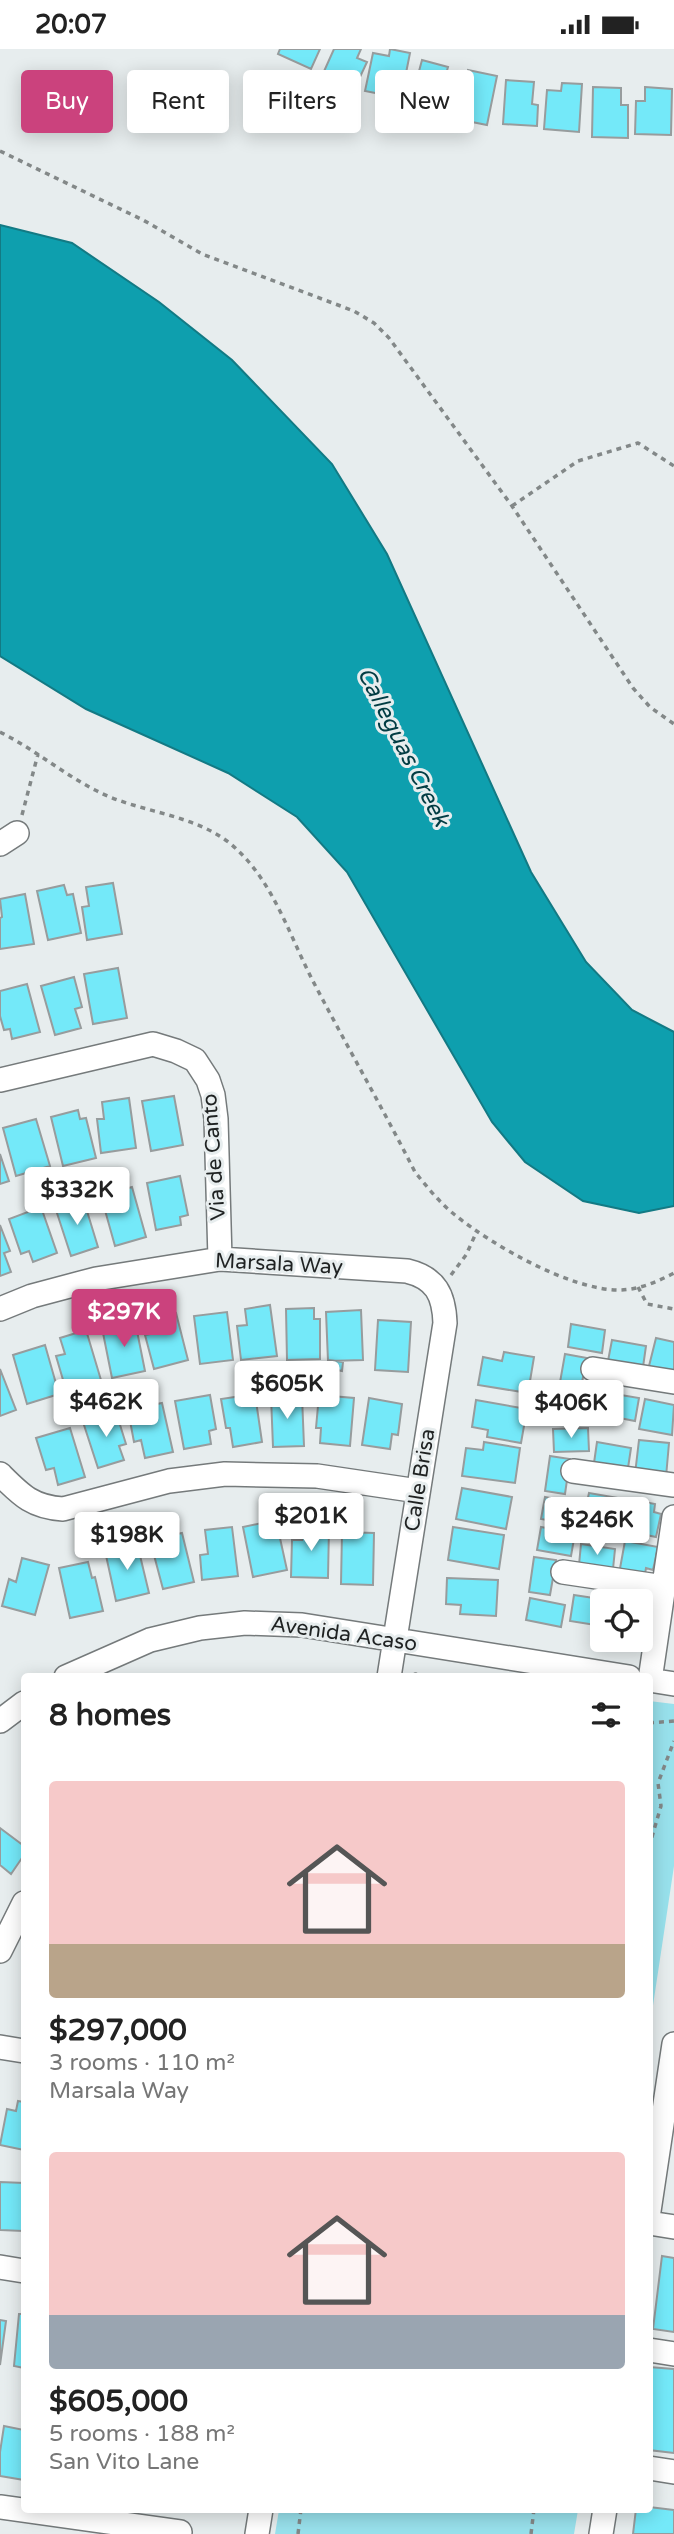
<!DOCTYPE html>
<html lang="en">
<head>
<meta charset="utf-8">
<style>
  body { margin:0; font-family:"Varela Round",sans-serif; background:#f6f6f6; color:#222; height:100vh; display:flex; flex-direction:column; font-size:26px; white-space:nowrap }
  * { box-sizing:border-box; margin:0 }
  p { font-size:23px; color:#767676 }
  .icon { flex:none; width:38px; height:38px; fill:none; stroke:currentColor; stroke-width:2; stroke-linecap:round; stroke-linejoin:round }
  .map { position:relative; flex:1; overflow:hidden }
  .drawer { position:absolute; left:21px; top:1624px; width:632px; height:840px; display:flex; flex-direction:column; background:#fff; border-radius:7px; box-shadow:0 4px 18px #0003 }
  .drawer>* { flex:none }
  .hud { position:absolute; left:21px; top:21px; width:634px; height:63px; display:flex; gap:14px }
  .tools { position:absolute; left:590px; top:1540px; display:grid; gap:14px }
  .tools a { display:grid; place-items:center; width:63px; height:63px; border-radius:7px; background:#fff; box-shadow:0 4px 18px #0003; font-size:35px }
  .price { position:absolute; translate:-50% -60px; padding:0 16px; border-radius:7px; background:#fff; color:#222; font-size:23px; line-height:46px; filter:drop-shadow(0 2px 4px #0008) }
  .price::after { content:''; position:absolute; left:50%; top:42px; width:21px; height:16px; margin-left:-10px; background:inherit; clip-path:polygon(0 0,100% 0,50% 100%) }
  .price.current { background:#cb427d; color:#fff }
  ul { padding:0; list-style:none }
  li { display:grid; align-content:center; gap:14px; height:371px; padding:0 28px }
  li span { display:grid; place-items:center; height:217px; border-radius:7px; color:#555 }
  li>.icon { margin-inline-start:auto }
  span .icon { width:126px; height:126px; fill:#fffc; stroke-width:1 }
  li b { font-size:30px }
  h2 { display:flex; justify-content:space-between; align-items:center; height:84px; padding:0 28px; font-size:30px }
  .pill { padding:0 24px; border-radius:7px; background:#fff; box-shadow:0 4px 18px #0003; font-size:24px; line-height:63px }
  .pill.current { background:#cb427d; color:#fff }
  .status { display:flex; justify-content:space-between; align-items:center; height:49px; padding:0 35px; background:#fff; direction:ltr }
  .status svg { height:19px; fill:currentColor }
  .map>svg:first-child { display:block }
  .green { fill:#98e1ec }
  .water { fill:#0e9fae; stroke:#137a84; stroke-width:2 }
  .building { fill:#74e9f9; stroke:#979c9d; stroke-width:2 }
  .lines { fill:none; stroke-linecap:round; stroke-linejoin:round }
  .minor-casing { stroke:#757a7b; stroke-width:26 }
  .path { stroke:#838888; stroke-width:3.5; stroke-dasharray:5 5; stroke-linecap:butt }
  .minor { stroke:#fff; stroke-width:23 }
  .labels { text-anchor:middle; dominant-baseline:central; stroke-width:6; stroke-linejoin:round; paint-order:stroke }
  .street-label { font-size:21px; fill:#1f2222; stroke:#e7edee }
  .water-label { font-size:23px; font-style:italic; fill:#023c43; stroke:#e7edee }
</style>
</head>
<body>
<div class="status"><b>20:07</b><svg viewBox="0 0 49 12"><path d="M0 12V9h3v3zM5 12V6h3v6zM10 12V3h3v9zM15 12V0h3v12zM26 1h20v11H26zM47 4h2v5h-2z"/></svg></div>
<div class="map">
<svg width="674" height="2485" viewBox="0 0 674 2485">
  <rect width="100%" height="100%" fill="#e7edee"/>
  <path class="green" d="M649 1652 674 1655V1817L649 1983Z
    M279 2461V2460L578 2461 574 2485H275Z"/>
  <path class="water" d="M0 176 72 194 159 253 232 311 332 415 387 505 531 823 586 913 632 961 674 983V1157L639 1164 583 1152 525 1113 492 1073 347 823 297 768 228 724 86 660 0 607Z"/>
  <path class="building" d="M280 0H320L311 20 278 5Z
    M334 0H361L357 9 367 13 353 43 321 29Z
    M390 0 410 4 401 49 365 42 373 4 389 7Z
    M422 11 448 18 444 32 452 35 444 65 410 56Z
    M468 21 497 27 487 76 452 69 458 37 464 38Z
    M506 31 534 33 532 55 538 56 537 77 503 75Z
    M562 34 582 35 579 83 544 80 547 41 561 42Z
    M593 38 621 39V56H628V89L592 88Z
    M645 38 672 40 671 86 635 85 636 52H645Z
    M113 834 122 885 87 891 82 858 89 857 86 838Z
    M64 836 67 846 73 845 81 884 48 891 37 842Z
    M25 845 34 895 0 900V869L2 868 0 850Z
    M118 919 127 969 93 975 84 925Z
    M74 928 82 958 75 960 81 979 55 986 41 937Z
    M27 935 40 983 12 990 10 980 4 981 0 967V942Z
    M174 1047 183 1096 151 1102 142 1052Z
    M129 1049 136 1099 101 1104 97 1070H104L102 1053Z
    M78 1061 80 1070 86 1069 96 1109 63 1117 51 1068Z
    M36 1070 50 1117 16 1127 3 1079Z
    M0 1105 9 1132 0 1135Z
    M180 1127 188 1166 180 1168 181 1176 156 1181 147 1134Z
    M132 1138 146 1188 115 1197 101 1147Z
    M83 1149 98 1198 71 1207 55 1158Z
    M41 1158 57 1204 33 1213 29 1202 21 1205 9 1170Z
    M0 1176 10 1202 4 1204 11 1223 0 1227Z
    M270 1256 277 1307 241 1311 237 1277 247 1276 245 1260Z
    M314 1259V1270H320V1310L287 1311 286 1260Z
    M361 1261 363 1311 328 1312 326 1263Z
    M227 1263 233 1311 200 1315 194 1267Z
    M176 1264 188 1311 154 1320 145 1286 156 1284 152 1270Z
    M378 1271 411 1273 408 1323 375 1321Z
    M135 1272 145 1322 112 1329 102 1279Z
    M571 1275 605 1281 602 1304 568 1298Z
    M86 1281 101 1331 66 1341 56 1307 65 1305 60 1289Z
    M656 1289 674 1293V1327L648 1321Z
    M612 1291 646 1297 643 1318 608 1312Z
    M45 1296 59 1345 27 1355 13 1306Z
    M504 1303 534 1308 528 1344 478 1336 483 1308 502 1312Z
    M565 1305 587 1309 580 1343 559 1339Z
    M328 1311 343 1313 342 1322 327 1319Z
    M0 1320 16 1361 0 1367Z
    M603 1343 639 1349 635 1372 599 1365Z
    M255 1345 262 1393 233 1398 230 1379H226L221 1350Z
    M210 1346 216 1380 209 1382 211 1395 184 1400 175 1352Z
    M319 1346 354 1349 350 1397 320 1394 321 1379H316Z
    M271 1347H302L304 1397 273 1398Z
    M560 1348 594 1352 592 1374 557 1369Z
    M369 1349 402 1355 398 1386 392 1385 390 1400 362 1396Z
    M645 1350 674 1356 672 1386 639 1380Z
    M476 1351 527 1360 521 1394 487 1388 488 1381 472 1378Z
    M162 1354 173 1403 145 1409 141 1391 134 1393 128 1361Z
    M116 1363 126 1395 119 1397 124 1411 98 1419 83 1373Z
    M70 1379 85 1428 58 1436 54 1419 46 1421 36 1389Z
    M588 1379 589 1402 554 1403 553 1380Z
    M639 1391 669 1394 666 1428 635 1425Z
    M484 1393 520 1399 515 1434 462 1427 466 1399 483 1401Z
    M597 1393 631 1399 628 1419 594 1414Z
    M550 1407 570 1410 565 1445 545 1442Z
    M462 1439 512 1448 506 1480 456 1470Z
    M589 1444 624 1450 619 1473 584 1467Z
    M545 1448 580 1455 576 1476 541 1470Z
    M629 1450 655 1455 654 1463 661 1465 656 1488 627 1482 630 1468 626 1467Z
    M276 1471 287 1521 253 1528 243 1478Z
    M302 1477 329 1478 328 1529 291 1528 292 1491H302Z
    M232 1478 238 1527 202 1531 200 1506 208 1505 205 1481Z
    M453 1478 504 1486 499 1520 448 1511Z
    M541 1478 575 1484 571 1507 537 1501Z
    M342 1483 374 1484 373 1536 341 1535Z
    M182 1484 194 1533 163 1540 150 1491Z
    M625 1492 658 1498 653 1521 646 1519 644 1530 619 1525Z
    M137 1494 149 1544 116 1552 105 1502Z
    M581 1495 615 1500 613 1520 579 1516Z
    M534 1508 556 1511 550 1546 529 1543Z
    M22 1509 49 1516 35 1566 2 1557 9 1530 16 1533Z
    M88 1513 92 1529 95 1528 103 1562 70 1569 59 1519Z
    M447 1529 498 1531 496 1567 460 1565 461 1556 446 1555Z
    M574 1546 607 1551 602 1552V1577L570 1572Z
    M530 1549 565 1556 561 1578 526 1571Z
    M0 1779 24 1797V1806L11 1825 0 1816Z
    M18 2052 24 2053V2101L0 2096 7 2060 16 2062Z
    M0 2133 24 2134 23 2182 0 2181Z
    M662 2207 674 2209V2283L653 2280Z
    M19 2265H24V2319L14 2317Z
    M0 2271 6 2272 0 2316Z
    M649 2318 674 2320V2404L649 2401Z
    M4 2377 24 2381V2431L0 2427V2403Z
    M649 2458 674 2461V2485H633L636 2460H649Z"/>
  <g class="lines">
    <defs>
      <path id="minor" d="M0 795 17 784
        M0 1031 153 995 176 1002 195 1011 208 1031 213 1046 216 1070 220 1210
        M0 1260 32 1247 96 1230 220 1210 407 1222C436 1229 444 1246 445 1274L389 1628
        M593 1320 674 1333
        M573 1422 674 1436
        M0 1425C21 1446 32 1458 63 1460L169 1432 225 1425 317 1427 418 1442
        M563 1523 664 1538
        M66 1628 150 1591 200 1579 245 1574 302 1576 629 1628
        M649 1631 674 1635
        M650 1631 674 1468
        M0 1672 24 1654
        M0 1902 24 1854
        M0 1998 24 2002
        M649 2162 674 1995
        M649 2174 674 2178
        M0 2218 24 2222
        M649 2301 674 2305
        M649 2419 674 2423
        M0 2458 180 2483
        M257 2485 261 2460
        M601 2485 605 2460"/>
    </defs>
    <use href="#minor" class="minor-casing"/>
    <path class="path" d="M0 102 143 171 202 205 354 262 374 274 389 289 512 457 633 639 650 658 674 675
      M512 457 578 412 638 394 674 417
      M0 683C34 700 62 724 95 741 138 764 194 764 232 796 274 832 290 889 315 936 348 999 383 1060 415 1123 427 1138 440 1154 455 1166 492 1196 570 1241 619 1241 638 1241 657 1233 674 1224
      M22 766 38 705
      M451 1226 466 1206 477 1182
      M638 1238 647 1255 674 1260
      M415 1628V1625L435 1628
      M649 1674 674 1672
      M649 1798 661 1757 658 1734 674 1692
      M298 2485 301 2460
      M531 2485 534 2460"/>
    <use href="#minor" class="minor"/>
  </g>
  <g class="labels">
    <g class="street-label">
      <text transform="translate(214 1108) rotate(-94)">Via de Canto</text>
      <text transform="translate(279 1215) rotate(3)">Marsala Way</text>
      <text transform="translate(420 1431) rotate(-81)">Calle Brisa</text>
      <text transform="translate(344 1585) rotate(8)">Avenida Acaso</text>
    </g>
    <g class="water-label">
      <text transform="translate(403 698) rotate(63)">Calleguas Creek</text>
    </g>
  </g>
</svg>
<div class="tools">
<a><svg class="icon" aria-label="locate" viewBox="0 0 24 24"><circle cx="12" cy="12" r="6"/><path d="M12 2v4M12 18v4M2 12h4M18 12h4"/></svg></a>
</div>
<b class="price" style="left:77px;top:1178px">$332K</b>
<b class="price current" style="left:124px;top:1300px">$297K</b>
<b class="price" style="left:287px;top:1372px">$605K</b>
<b class="price" style="left:106px;top:1390px">$462K</b>
<b class="price" style="left:571px;top:1391px">$406K</b>
<b class="price" style="left:311px;top:1504px">$201K</b>
<b class="price" style="left:597px;top:1508px">$246K</b>
<b class="price" style="left:127px;top:1523px">$198K</b>
<div class="hud">
<a class="pill current">Buy</a>
<a class="pill">Rent</a>
<a class="pill">Filters</a>
<a class="pill">New</a>
</div>
<section class="drawer">
<h2>8 homes<svg class="icon" aria-label="filters" viewBox="0 0 24 24"><path d="M4 7h16M4 17h16"/><circle cx="9" cy="7" r="2"/><circle cx="15" cy="17" r="2"/></svg></h2>
<ul>
<li><span style="background:linear-gradient(#f6c9c9 75%,#b9a48a 0)"><svg class="icon" aria-label="home" viewBox="0 0 24 24"><path d="M3 11l9-7 9 7M6 9v11h12V9"/></svg></span><div><b>$297,000</b><p>3 rooms · 110 m²</p><p>Marsala Way</p></div></li>
<li><span style="background:linear-gradient(#f6c9c9 75%,#9aa5b1 0)"><svg class="icon" aria-label="home" viewBox="0 0 24 24"><path d="M3 11l9-7 9 7M6 9v11h12V9"/></svg></span><div><b>$605,000</b><p>5 rooms · 188 m²</p><p>San Vito Lane</p></div></li>
</ul>
</section>
</div>
</body>
</html>
